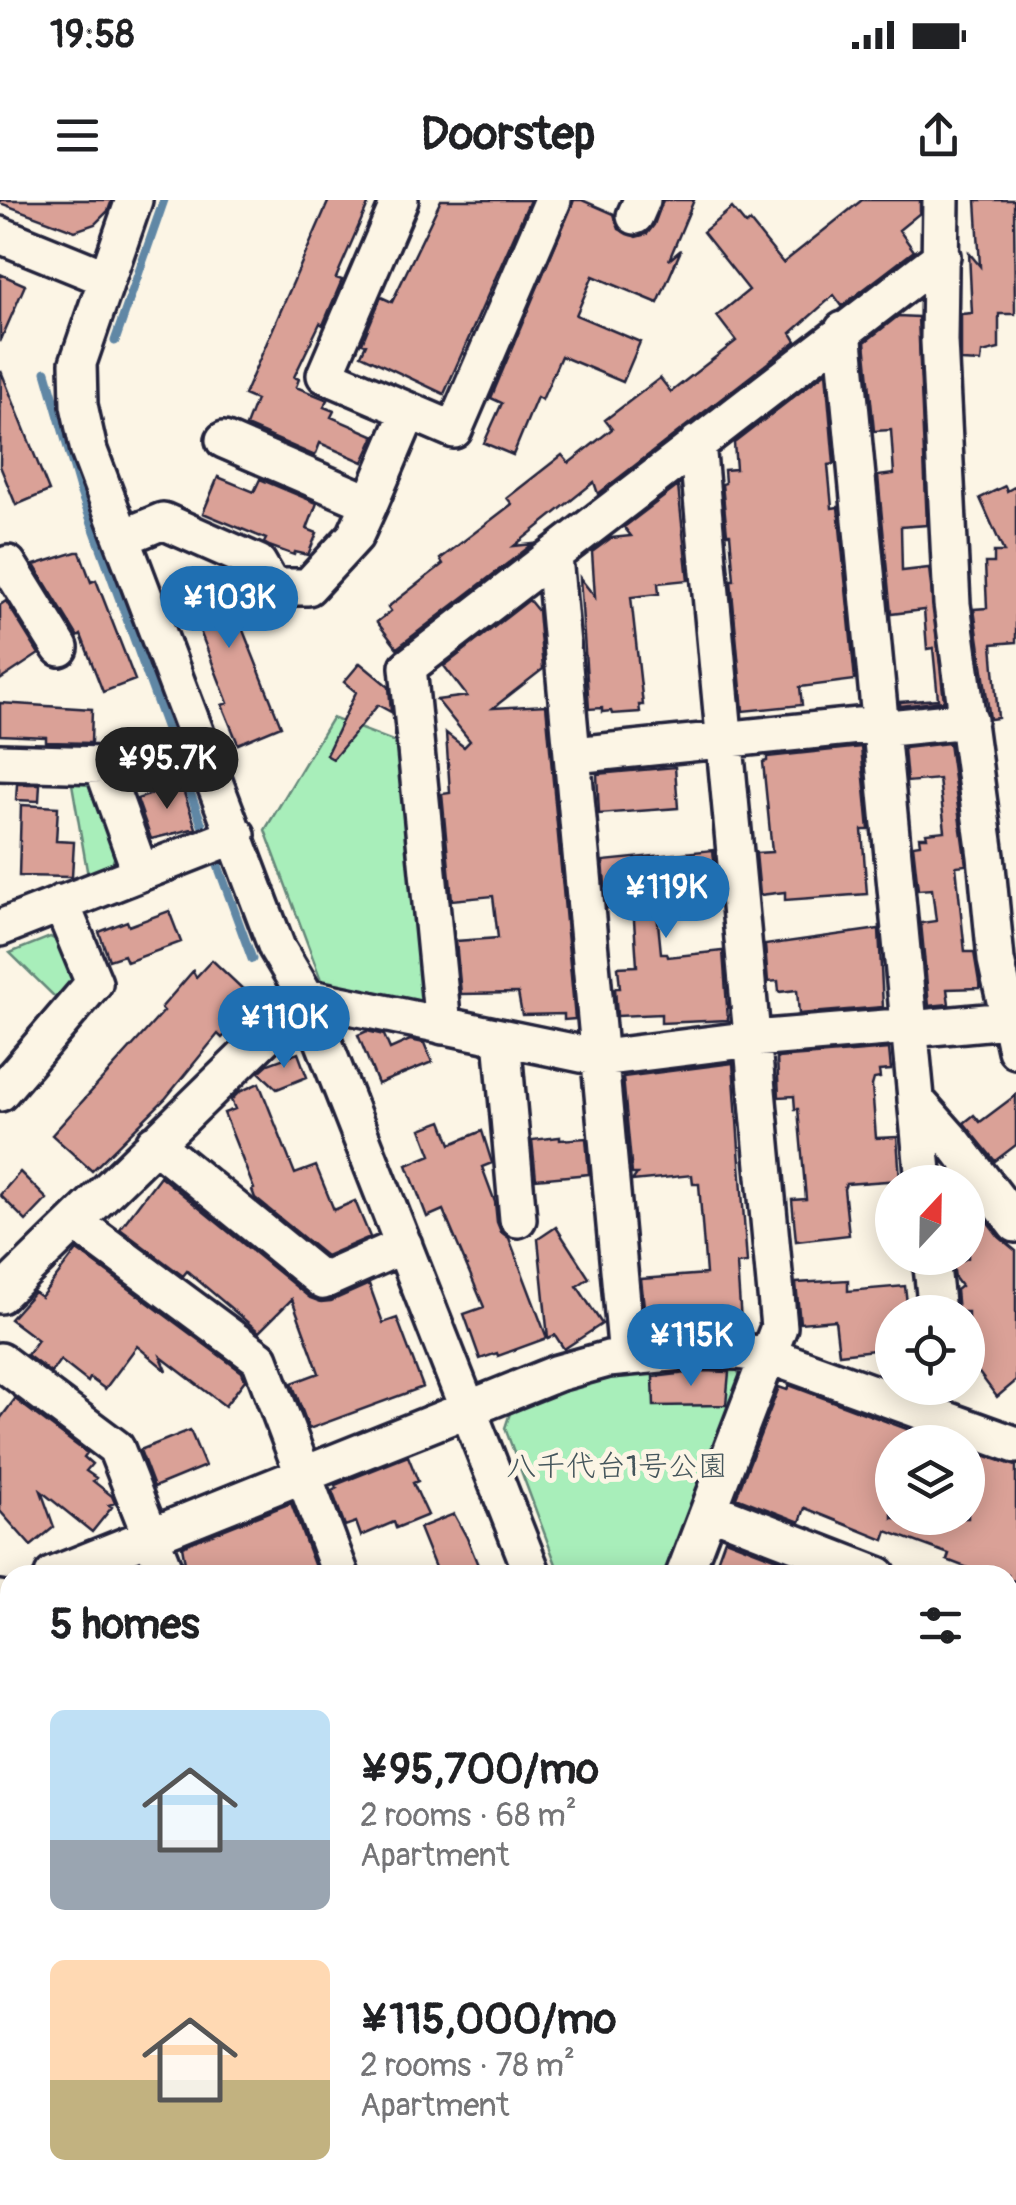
<!DOCTYPE html>
<html lang="en">
<head>
<meta charset="utf-8">
<style>
  body { margin:0; font-family:Pangolin,"Klee One",sans-serif; background:#f6f6f6; color:#202124; height:100vh; display:flex; flex-direction:column; font-size:38px; white-space:nowrap }
  * { box-sizing:border-box; margin:0 }
  p { font-size:32px; color:#757577 }
  .icon { flex:none; width:55px; height:55px; fill:none; stroke:currentColor; stroke-width:2; stroke-linecap:round; stroke-linejoin:round }
  .map { position:relative; flex:1; overflow:hidden }
  .side { position:absolute; left:0px; top:1365px; width:1018px; height:640px; display:flex; flex-direction:column; background:#fff; border-radius:30px 30px 0 0; box-shadow:0 5px 25px #0003 }
  .side>* { flex:none }
  .needle { width:65px; rotate:22deg }
  .buttons { position:absolute; left:875px; top:965px; display:grid; gap:20px }
  .buttons a { display:grid; place-items:center; width:110px; height:110px; border-radius:50%; background:#fff; box-shadow:0 5px 25px #0003; font-size:50px }
  .price { position:absolute; translate:-50% -85px; padding:0 22px; border-radius:35px; background:#1f6fb2; color:#fff; font-size:32px; line-height:65px; filter:drop-shadow(0 2px 5px #0008) }
  .price::after { content:''; position:absolute; left:50%; top:60px; width:30px; height:22px; margin-left:-15px; background:inherit; clip-path:polygon(0 0,100% 0,50% 100%) }
  .price.selected { background:#222; color:#fff }
  ul { padding:0; list-style:none }
  li { display:flex; align-items:center; gap:30px; height:250px; padding:0 50px }
  li span { display:grid; place-items:center; flex:none; width:280px; height:200px; border-radius:15px; color:#555 }
  li>.icon { margin-inline-start:auto }
  span .icon { width:120px; height:120px; fill:#fffc; stroke-width:1 }
  li b { font-size:42px }
  h2 { display:flex; justify-content:space-between; align-items:center; height:120px; padding:0 50px; font-size:42px }
  .status { display:flex; justify-content:space-between; align-items:center; height:70px; padding:0 50px; background:#fff; direction:ltr }
  .status svg { height:28px; fill:currentColor }
  header { display:flex; justify-content:space-between; align-items:center; height:130px; padding:0 50px; background:#fff; font-size:45px; font-weight:700 }
  .map>svg:first-child { display:block }
  .green { fill:#a8eeba; stroke:#65887a; stroke-width:2.5 }
  .lines { fill:none; stroke-linecap:round; stroke-linejoin:round }
  .stream { stroke:#6087a5; stroke-width:9 }
  .building { fill:#daa197; stroke:#22223b; stroke-width:2.5 }
  .minor-casing { stroke:#22223b; stroke-width:42 }
  .minor { stroke:#fcf5e5; stroke-width:35 }
  .labels { text-anchor:middle; dominant-baseline:central; stroke-width:10; stroke-linejoin:round; paint-order:stroke }
  .park-label { font-size:30px; fill:#44555b; stroke:#fcf5e5 }
</style>
</head>
<body>
<div class="status"><b>19:58</b><svg viewBox="0 0 49 12"><path d="M0 12V9h3v3zM5 12V6h3v6zM10 12V3h3v9zM15 12V0h3v12zM26 1h20v11H26zM47 4h2v5h-2z"/></svg></div>
<header><svg class="icon" aria-label="menu" viewBox="0 0 24 24"><path d="M4 6h16M4 12h16M4 18h16"/></svg>Doorstep<svg class="icon" aria-label="share" viewBox="0 0 24 24"><path d="M12 15V3M7 8l5-5 5 5M5 13v7h14v-7"/></svg></header>
<div class="map">
<svg width="1016" height="2005" viewBox="0 0 1016 2005">
  <rect width="100%" height="100%" fill="#fcf5e5"/>
  <filter id="ink" filterUnits="userSpaceOnUse"><feTurbulence type="fractalNoise" baseFrequency=".01" numOctaves="2"/><feDisplacementMap in="SourceGraphic" scale="20" xChannelSelector="R" yChannelSelector="G"/><feConvolveMatrix kernelMatrix="1 2 1 2 8 2 1 2 1" color-interpolation-filters="sRGB"/></filter>
  <g filter="url(#ink)">
    <path class="green" d="M332 518 406 546 429 807 341 795 321 780 265 630Z
      M71 578H79L97 589 118 648 110 669 88 676Z
      M50 737 71 746 81 772 61 803 10 753Z
      M736 1165 745 1191 669 1375H560L505 1228 511 1210 566 1184 612 1173Z
      M0 1940 10 1954V1995H40L48 2005H0Z"/>
    <g class="lines">
      <path class="stream" d="M115 141 164 0
        M46 172 81 293 202 625
        M217 663 252 759"/>
    </g>
    <path class="building" d="M0 0H112L108 11 95 24 75 31 0 3Z
      M329 0H370L336 78 342 80 323 125 320 123 294 177 299 179 296 187 328 200 324 207 334 211 331 217 375 236 363 262 320 243 315 256 246 226 256 200 244 195Z
      M441 0H530L444 194 361 155 366 144 362 143 381 97 392 102Z
      M574 0H582L614 14 619 29 636 37 647 34 654 25 663 0H694L669 60 681 50 658 103 593 76 576 115 640 142 623 182 561 156 542 200 537 197 513 255 484 243 502 203 491 198Z
      M862 0H920V13L899 30 914 51 842 106 834 95 791 133 796 141 598 294 594 282 514 346 533 344 397 448 377 422 391 411 388 407 443 364 440 359 512 304 507 298 562 255 569 263 612 229 605 220 660 178 671 192 736 141 717 116 749 90 703 32 732 8 746 25 750 22 783 63Z
      M976 0H1014L1015 114H999V149L982 153 981 162 961 161V114L972 113 969 53 980 66Z
      M0 74 25 85 0 142Z
      M898 116 918 117 927 325 901 327 902 371 929 368 944 501 900 506V502L938 499 933 448 927 449 924 410 891 414 878 276 894 274 891 230 874 231 865 142Z
      M1 171 49 291 16 305 0 266Z
      M826 172 834 264 828 265 832 308 838 307 855 480 800 487 802 505 743 511 731 380H734L730 334H727L722 284 725 283 724 270 736 269 734 243Z
      M218 277 254 292 260 279 317 303 307 329 317 333 308 355 295 352 294 355 269 346 264 343 266 339 203 313Z
      M678 286 688 380 658 383 659 394 631 397 643 505H639L640 512 612 514 611 511 602 512V508L589 509 580 378 595 397 592 352 611 338 631 336 624 327Z
      M1005 286 1007 291 1016 286V442L992 444 998 518 990 519 974 409 987 408 985 363H994V352H1004L980 298Z
      M76 352H80L91 382 96 380 135 480 103 492 81 435 78 437 34 365Z
      M207 370 213 375H232L243 380 251 393 231 400 281 526 238 544 222 505 228 503 193 413 183 417 171 387Z
      M529 400 538 411 543 469 493 508 546 505 575 819 564 820V814L522 815 518 793 461 794 456 741 498 738 493 696 452 700 442 594 450 593 446 533 464 547 470 541 437 500 467 496 444 466Z
      M6 401 39 454 0 480V405Z
      M360 463 389 487 391 512 378 505 333 559 326 555 356 492 344 482Z
      M0 503 92 509 91 543 46 542V537L0 535Z
      M949 543 966 665 956 666 965 752H974L980 788 947 789 949 804 929 806 921 723 936 721 932 689 918 690 913 645 920 644 919 637H927L926 633 945 631 939 579 907 582 904 548Z
      M861 547 869 630H862L867 694 785 700V692L760 695 756 653 772 652 763 562 767 561V557Z
      M675 567 678 608 599 614 597 574Z
      M17 584H40L39 601 16 600Z
      M181 584 196 628 151 639 137 599Z
      M21 605 58 607 56 641 74 642 72 677 19 676Z
      M713 650 718 698 705 699 704 689 655 692 661 753H667L668 757 723 751 728 820 661 823V814L617 816 615 788H620L618 767 637 766 633 705 607 708 603 661Z
      M169 711 181 742 127 762 124 755 109 760 99 732 127 721 129 726Z
      M879 729 883 807 799 814 797 790 779 792 778 781 768 782 765 745Z
      M212 760 264 809 247 825 241 819 222 838 218 834 165 899 92 971 52 935 164 811 161 808 193 771 196 777Z
      M367 831 384 835 390 849 410 840 424 843 432 862 378 884 358 835Z
      M889 849 891 870 879 871 880 878 874 879 872 886 876 938 897 937 900 980 846 984 844 989 849 1035 796 1041 792 1000 806 999 798 909H795L794 896 779 897 777 858Z
      M298 853 307 877 277 889 259 872 268 864Z
      M733 863 747 1063 737 1064 741 1122 687 1126 686 1113 645 1116 641 1079 706 1074 699 984H693L692 975 632 981 637 974H632L623 877Z
      M259 883 295 974 316 966 334 1010 355 1001 370 1037 326 1056 255 998 252 990 254 989 224 913 235 909 231 900 239 892Z
      M1016 895V945L995 961 964 923 974 915 980 922Z
      M442 921 451 944 482 931 492 963 482 967 495 1002 497 1022 501 1032 509 1038 547 1138 498 1156 497 1153 480 1159 464 1114 484 1107 443 1010 427 1017 407 965 431 955 421 929Z
      M560 937V940L586 938 589 974 536 979 532 940Z
      M20 972 47 999 26 1021 0 995Z
      M160 976 310 1098 321 1102 331 1101 369 1084 383 1123 397 1118 423 1187 309 1229 292 1183 319 1173 292 1099 259 1132 187 1071 183 1076 120 1029Z
      M968 996 999 1037 1016 1051V1181L997 1197 968 1158V1112H958L956 1090 961 1086 955 1078 953 1064 968 1058Z
      M556 1027 589 1078 577 1086 602 1124 564 1149 555 1135 548 1138 538 1039Z
      M77 1050 242 1172 245 1180 225 1206 161 1157 167 1171 137 1146 105 1189 90 1178 88 1182 60 1160 51 1173 27 1155 38 1140 10 1119 34 1092 41 1097Z
      M848 1080V1091L905 1086 908 1112H892V1148L839 1154 835 1120 800 1123 796 1083Z
      M704 1171 729 1172 726 1205 654 1206 653 1177Z
      M789 1185 939 1241 892 1242V1318H968V1250L1016 1266V1381L1008 1380V1375L982 1370 981 1373 947 1360 949 1354 887 1331 884 1340 805 1308 800 1322 736 1297 779 1187 787 1190Z
      M15 1199 87 1253 84 1257 92 1264 86 1271 96 1278 93 1281 112 1296 115 1303 109 1305 112 1307 92 1332 41 1291 54 1327 31 1346 0 1311V1219Z
      M190 1230 205 1266 154 1287 140 1250Z
      M408 1256 418 1281 413 1283 428 1315 396 1328 394 1322 361 1336 356 1322 345 1326 332 1291 337 1288 335 1285Z
      M291 1303 318 1375H187L182 1346Z
      M454 1314 467 1338 482 1375H438L419 1328Z
      M725 1339 784 1362 779 1375H712Z"/>
    <g class="lines">
      <defs>
        <path id="minor" d="M134 0 78 163 79 205 89 251 277 748 306 797 533 1375
          M400 0 325 175 454 230 553 0
          M941 0 939 141 952 404 986 656 996 760 1016 850
          M635 16 642 0
          M0 35 106 78
          M843 130 924 982
          M224 240 370 303 409 211
          M122 338 163 321 258 363 272 387H308L355 336 370 303
          M554 357 627 1157
          M8 364 60 448
          M879 529 969 520
          M574 555 878 524
          M0 562 102 565 140 671
          M0 728 237 635
          M306 797 601 858 753 839 910 826
          M443 826 408 467 942 56
          M910 829 1008 820
          M502 838 518 1019
          M0 893 94 783 61 703
          M916 900 954 943 1016 1024
          M154 943 323 1081 404 1045
          M75 1022 260 1159 341 1375
          M931 1058 937 1112
          M0 1095 306 797
          M0 1161 116 1248 166 1375
          M710 1310 878 1375
          M53 1375 558 1173 608 1159 703 1150 738 1151 770 1156 1016 1245
          M684 1375 779 1127 697 243
          M0 1399 10 1424
          M1008 1422 1016 1425
          M1008 1609 1016 1612
          M0 1752 10 1756
          M1008 1794 1016 1798
          M1008 1960 1016 1937
          M979 1995 992 2005"/>
      </defs>
      <use href="#minor" class="minor-casing"/>
      <use href="#minor" class="minor"/>
    </g>
  </g>
  <g class="labels">
    <g class="park-label">
      <text x="617" y="1266">八千代台1号公園</text>
    </g>
  </g>
</svg>
<div class="buttons">
<a><svg class="needle" viewBox="-14 -14 28 28"><path d="M0-13l5 13h-10z" fill="#e53935"/><path d="M0 13l5-13h-10z" fill="#757577"/></svg></a>
<a><svg class="icon" aria-label="locate" viewBox="0 0 24 24"><circle cx="12" cy="12" r="6"/><path d="M12 2v4M12 18v4M2 12h4M18 12h4"/></svg></a>
<a><svg class="icon" aria-label="layers" viewBox="0 0 24 24"><path d="M12 4l9 5-9 5-9-5zM3 14l9 5 9-5"/></svg></a>
</div>
<b class="price" style="left:229px;top:451px">¥103K</b>
<b class="price selected" style="left:167px;top:612px">¥95.7K</b>
<b class="price" style="left:666px;top:741px">¥119K</b>
<b class="price" style="left:284px;top:871px">¥110K</b>
<b class="price" style="left:691px;top:1189px">¥115K</b>
<section class="side">
<h2>5 homes<svg class="icon" aria-label="filters" viewBox="0 0 24 24"><path d="M4 7h16M4 17h16"/><circle cx="9" cy="7" r="2"/><circle cx="15" cy="17" r="2"/></svg></h2>
<ul>
<li><span style="background:linear-gradient(#bfe0f5 65%,#9aa5b1 0)"><svg class="icon" aria-label="home" viewBox="0 0 24 24"><path d="M3 11l9-7 9 7M6 9v11h12V9"/></svg></span><div><b>¥95,700/mo</b><p>2 rooms · 68 m²</p><p>Apartment</p></div></li>
<li><span style="background:linear-gradient(#ffd9b3 60%,#c2b280 0)"><svg class="icon" aria-label="home" viewBox="0 0 24 24"><path d="M3 11l9-7 9 7M6 9v11h12V9"/></svg></span><div><b>¥115,000/mo</b><p>2 rooms · 78 m²</p><p>Apartment</p></div></li>
</ul>
</section>
</div>
</body>
</html>
